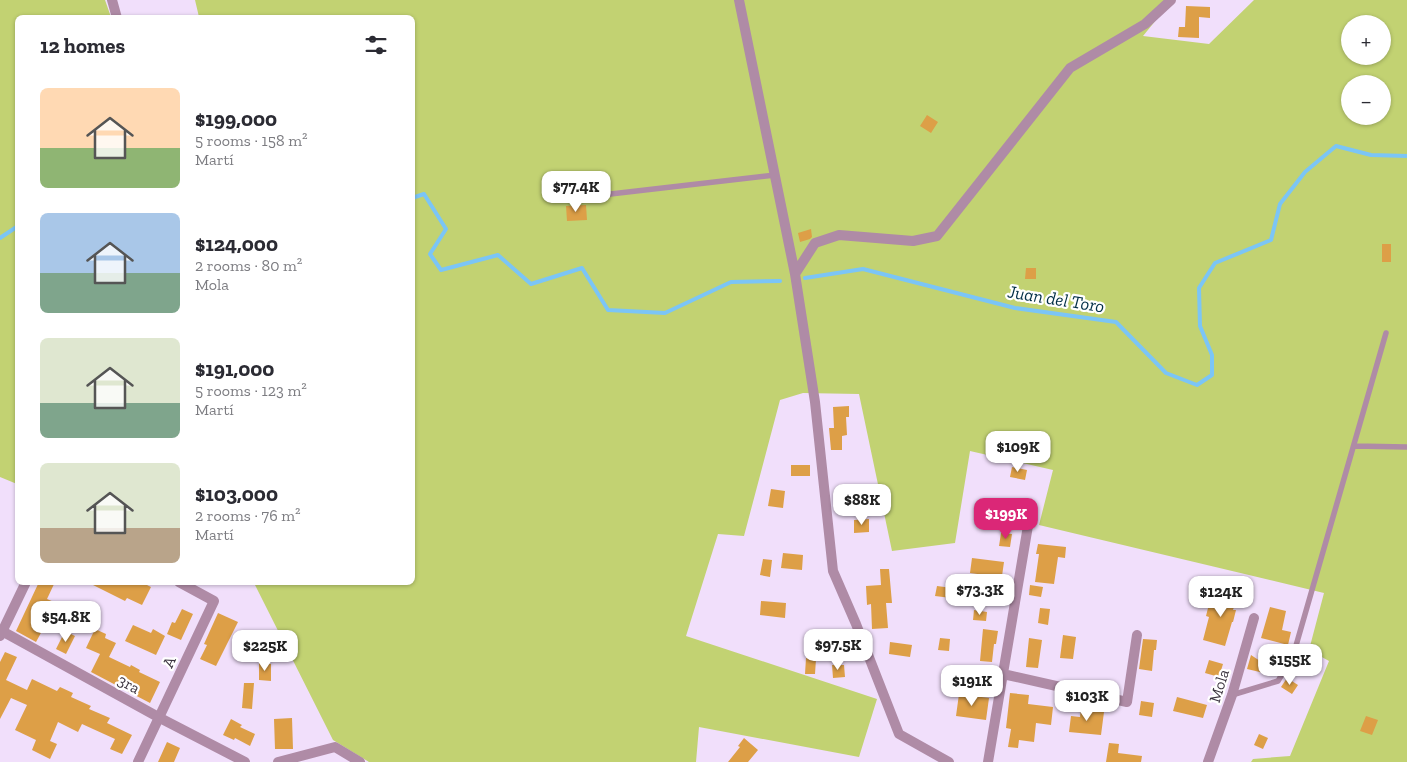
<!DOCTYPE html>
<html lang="en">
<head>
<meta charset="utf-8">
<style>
  body { margin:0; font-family:"Zilla Slab",serif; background:#f2f2f3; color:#2b2b33; height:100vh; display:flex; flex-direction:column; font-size:19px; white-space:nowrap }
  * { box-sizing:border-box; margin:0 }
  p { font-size:16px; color:#7c7c81 }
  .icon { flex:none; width:28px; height:28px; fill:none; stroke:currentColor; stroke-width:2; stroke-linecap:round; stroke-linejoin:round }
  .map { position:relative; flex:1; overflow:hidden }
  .details { position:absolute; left:15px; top:15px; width:400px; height:570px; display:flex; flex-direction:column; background:#fff; border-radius:8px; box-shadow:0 1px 4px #0004 }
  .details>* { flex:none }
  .tools { position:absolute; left:1341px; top:15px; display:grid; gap:10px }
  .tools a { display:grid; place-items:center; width:50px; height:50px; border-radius:50%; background:#fff; box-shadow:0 1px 4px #0004; font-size:25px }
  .price { position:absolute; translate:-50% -42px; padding:0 11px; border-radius:10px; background:#fff; color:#222; font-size:16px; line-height:32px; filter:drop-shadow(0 1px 2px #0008) }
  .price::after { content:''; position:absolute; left:50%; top:30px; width:15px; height:11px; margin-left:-8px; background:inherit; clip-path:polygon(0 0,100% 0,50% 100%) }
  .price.on { background:#db2777; color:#fff }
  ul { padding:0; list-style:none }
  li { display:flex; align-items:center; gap:15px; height:125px; padding:0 25px }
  li span { display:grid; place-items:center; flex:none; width:140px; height:100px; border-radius:8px; color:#555 }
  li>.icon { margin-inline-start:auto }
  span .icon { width:60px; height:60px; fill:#fffc; stroke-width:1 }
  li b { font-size:21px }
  h2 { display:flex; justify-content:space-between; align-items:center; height:60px; padding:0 25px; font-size:21px }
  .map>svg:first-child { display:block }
  .green { fill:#c2d272; fill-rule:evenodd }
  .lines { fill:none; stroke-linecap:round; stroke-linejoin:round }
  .stream { stroke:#7bc5f6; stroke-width:4 }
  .building { fill:#dd9f47 }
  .service { stroke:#af8ba6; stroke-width:5.5 }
  .minor { stroke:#af8ba6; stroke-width:10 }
  .labels { text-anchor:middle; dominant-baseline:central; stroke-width:4.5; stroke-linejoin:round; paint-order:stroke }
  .street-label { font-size:16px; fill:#3b343f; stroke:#fff }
  .water-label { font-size:18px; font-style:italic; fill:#022e46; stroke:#fff }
</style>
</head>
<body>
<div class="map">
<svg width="1407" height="762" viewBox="0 0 1407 762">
  <rect width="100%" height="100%" fill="#f1dffb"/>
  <path class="green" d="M0 0H105L111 17 18 18 17 484 0 477Z
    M195 0H1167L1170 3 1143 36 1209 44 1254 0H1407V762H1251L1253 759 1290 756 1329 661 1309 650 1324 593 1039 525 1053 470 970 451 955 543 892 551 859 394 803 393 780 400 744 536 718 534 686 636 877 699 859 757 699 727 696 762H369L333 740 254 583 412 582V18L199 17ZM1350 24H1382V56H1350ZM1350 84H1382V116H1350Z"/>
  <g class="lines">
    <path class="stream" d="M412 198 424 194 446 229 430 254 441 270 498 255 531 284 582 268 608 310 665 313 731 282 780 281
      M0 238 18 226
      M805 278 863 269 1015 308 1116 322 1166 373 1197 385 1212 375V355L1200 326 1199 288 1215 263 1271 240 1280 204 1305 172 1336 146 1371 155 1407 156"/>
  </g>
  <path class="building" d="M1186 6 1210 7V18L1199 17V38L1178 37 1179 27H1185Z
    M927 115 938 122 931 133 920 126Z
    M586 205 587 220 567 221 566 206Z
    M811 229 812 237 810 239 800 242 798 233Z
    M1382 244H1391V262H1382Z
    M1026 268H1036V279H1025Z
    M849 406V417H846L847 435 842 436V450H831L829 428H834L833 407Z
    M791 465H810V476H791Z
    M1012 467 1027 470 1025 480 1010 477Z
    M771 489 785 491 783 508 768 506Z
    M869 519V532L854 533V520Z
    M1001 533 1012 534 1010 547 999 546Z
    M1038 544 1066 547 1065 558 1058 557 1054 584 1035 582 1039 554H1036Z
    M783 553 803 555 802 570 781 568Z
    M972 558 1004 562 1000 590 990 589 992 576 970 573Z
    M763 559 772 560 770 577 760 575Z
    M880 569H889L892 603H886L888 628 872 629 871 604 867 605 866 586 881 585Z
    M39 582H55L47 599 54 602 40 630 42 631 36 642 16 631Z
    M87 582H141L151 587 142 605 127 598 125 601Z
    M1030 585 1043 587 1041 597 1029 595Z
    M937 586 952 588 951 598 935 596Z
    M1219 588 1238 594 1233 610H1236L1233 622H1232L1225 646 1203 640 1209 617 1206 616 1209 604 1214 605Z
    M761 601 786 603 785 618 760 615Z
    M1270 607 1286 611 1282 630 1291 632 1288 645 1261 638Z
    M1040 608 1050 609 1048 625 1038 623Z
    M182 609 193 614 181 640 167 634 172 622 175 623Z
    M974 610 987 612 986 621 973 620Z
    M218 613 238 622 216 666 200 659 207 645 204 644Z
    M133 625 151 633 153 629 165 636 156 655 125 641Z
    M95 629 106 634 105 638 116 643 109 657 130 667 131 665 140 670 139 672 160 682 150 703 91 672 100 654 86 648Z
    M983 629 998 631 996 644H994L992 662 980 661Z
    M65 631 75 636 66 654 56 649Z
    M1063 635 1076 637 1073 659 1060 658Z
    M940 638 950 639 949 651 938 650Z
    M1029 638 1042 640 1038 668 1026 667Z
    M1143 639 1157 640 1156 650H1154L1152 671 1139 669Z
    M890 642 912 645 910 657 889 654Z
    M5 652 17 657 6 680 27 690 32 679 57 691 60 687 73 693 71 697 91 706 89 709 110 718 107 723 132 735 122 754 110 749 115 739 82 724 78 732 58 722 50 741 57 744 50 759 32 750 36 740 15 730 27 705 11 698 0 719V662Z
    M1251 655 1266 665 1264 673 1247 669Z
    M806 658 816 659 815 674H805Z
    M1209 660 1223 664 1219 677 1205 673Z
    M259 663 271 664V681L259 680Z
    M832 665H844L845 677 833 678Z
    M1287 678 1298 685 1292 694 1281 687Z
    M244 683H254L252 709 242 708Z
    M1010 693 1029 695 1028 704 1053 707 1051 725 1036 723 1034 742 1019 740 1018 748 1008 747 1011 729 1006 728Z
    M959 694 989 698 986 720 956 716Z
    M1177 697 1207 705 1203 718 1173 711Z
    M1141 701 1154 703 1152 717 1139 715Z
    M1081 708 1104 712 1101 735 1069 732 1071 716 1080 717Z
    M1366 716 1378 720 1372 735 1360 731Z
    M292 718 293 749H275L274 719Z
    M231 719 242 725 240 727 255 734 250 746 235 738 234 740 223 735Z
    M1259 734 1268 738 1263 749 1254 745Z
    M744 738 758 750 748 762H728L740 747 738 746Z
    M167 742 180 748 174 762H158Z
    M1109 743 1119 744 1118 753 1142 756 1141 762H1106Z"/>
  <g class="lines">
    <path class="service" d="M576 198 775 175
      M1354 446 1407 447
      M1232 695 1278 681 1293 656 1386 333"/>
    <path class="minor" d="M112 0 117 18
      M739 0 795 274 815 402 833 571 856 624 899 734 949 762
      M795 274 815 243 839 235 913 241 937 236 1070 68 1145 24 1171 0
      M0 630 160 718 245 762
      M0 636 26 582
      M1003 674 1127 702 1137 635
      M138 762 214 601 179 582
      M278 762 335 747 360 762
      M988 762 1030 514
      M1208 762 1232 695 1254 618"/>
  </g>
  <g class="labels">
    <g class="street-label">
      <text transform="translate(169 662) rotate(-65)">A</text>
      <text transform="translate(129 684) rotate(29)">3ra</text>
      <text transform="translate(1219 686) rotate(-73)">Mola</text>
    </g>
    <g class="water-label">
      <text transform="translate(1056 299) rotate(9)">Juan del Toro</text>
    </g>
  </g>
</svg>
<div class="tools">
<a>+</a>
<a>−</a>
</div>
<b class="price" style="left:576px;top:213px">$77.4K</b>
<b class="price" style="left:1018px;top:473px">$109K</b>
<b class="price" style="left:862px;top:526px">$88K</b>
<b class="price on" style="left:1006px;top:540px">$199K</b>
<b class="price" style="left:980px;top:616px">$73.3K</b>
<b class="price" style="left:1221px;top:618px">$124K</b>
<b class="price" style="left:66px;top:643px">$54.8K</b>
<b class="price" style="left:838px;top:671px">$97.5K</b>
<b class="price" style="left:265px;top:672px">$225K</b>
<b class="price" style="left:1290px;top:686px">$155K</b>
<b class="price" style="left:972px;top:707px">$191K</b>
<b class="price" style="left:1087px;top:722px">$103K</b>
<section class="details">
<h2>12 homes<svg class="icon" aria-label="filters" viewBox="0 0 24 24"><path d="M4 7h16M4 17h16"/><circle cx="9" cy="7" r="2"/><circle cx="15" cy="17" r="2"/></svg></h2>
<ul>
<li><span style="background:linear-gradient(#ffd9b3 60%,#8fb573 0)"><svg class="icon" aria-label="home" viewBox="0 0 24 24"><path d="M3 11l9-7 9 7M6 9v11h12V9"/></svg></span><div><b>$199,000</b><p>5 rooms · 158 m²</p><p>Martí</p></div></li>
<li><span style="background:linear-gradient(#a9c7e8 60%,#7fa58c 0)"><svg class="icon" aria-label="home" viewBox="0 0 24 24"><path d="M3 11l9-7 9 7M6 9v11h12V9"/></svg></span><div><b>$124,000</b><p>2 rooms · 80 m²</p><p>Mola</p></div></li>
<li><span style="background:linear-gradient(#dfe7d0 65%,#7fa58c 0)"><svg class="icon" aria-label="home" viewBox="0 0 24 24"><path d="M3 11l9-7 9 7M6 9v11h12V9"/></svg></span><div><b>$191,000</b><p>5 rooms · 123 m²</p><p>Martí</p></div></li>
<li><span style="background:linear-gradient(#dfe7d0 65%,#b9a48a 0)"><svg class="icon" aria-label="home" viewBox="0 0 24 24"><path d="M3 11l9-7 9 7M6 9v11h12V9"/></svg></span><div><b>$103,000</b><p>2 rooms · 76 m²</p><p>Martí</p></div></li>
</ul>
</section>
</div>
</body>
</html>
